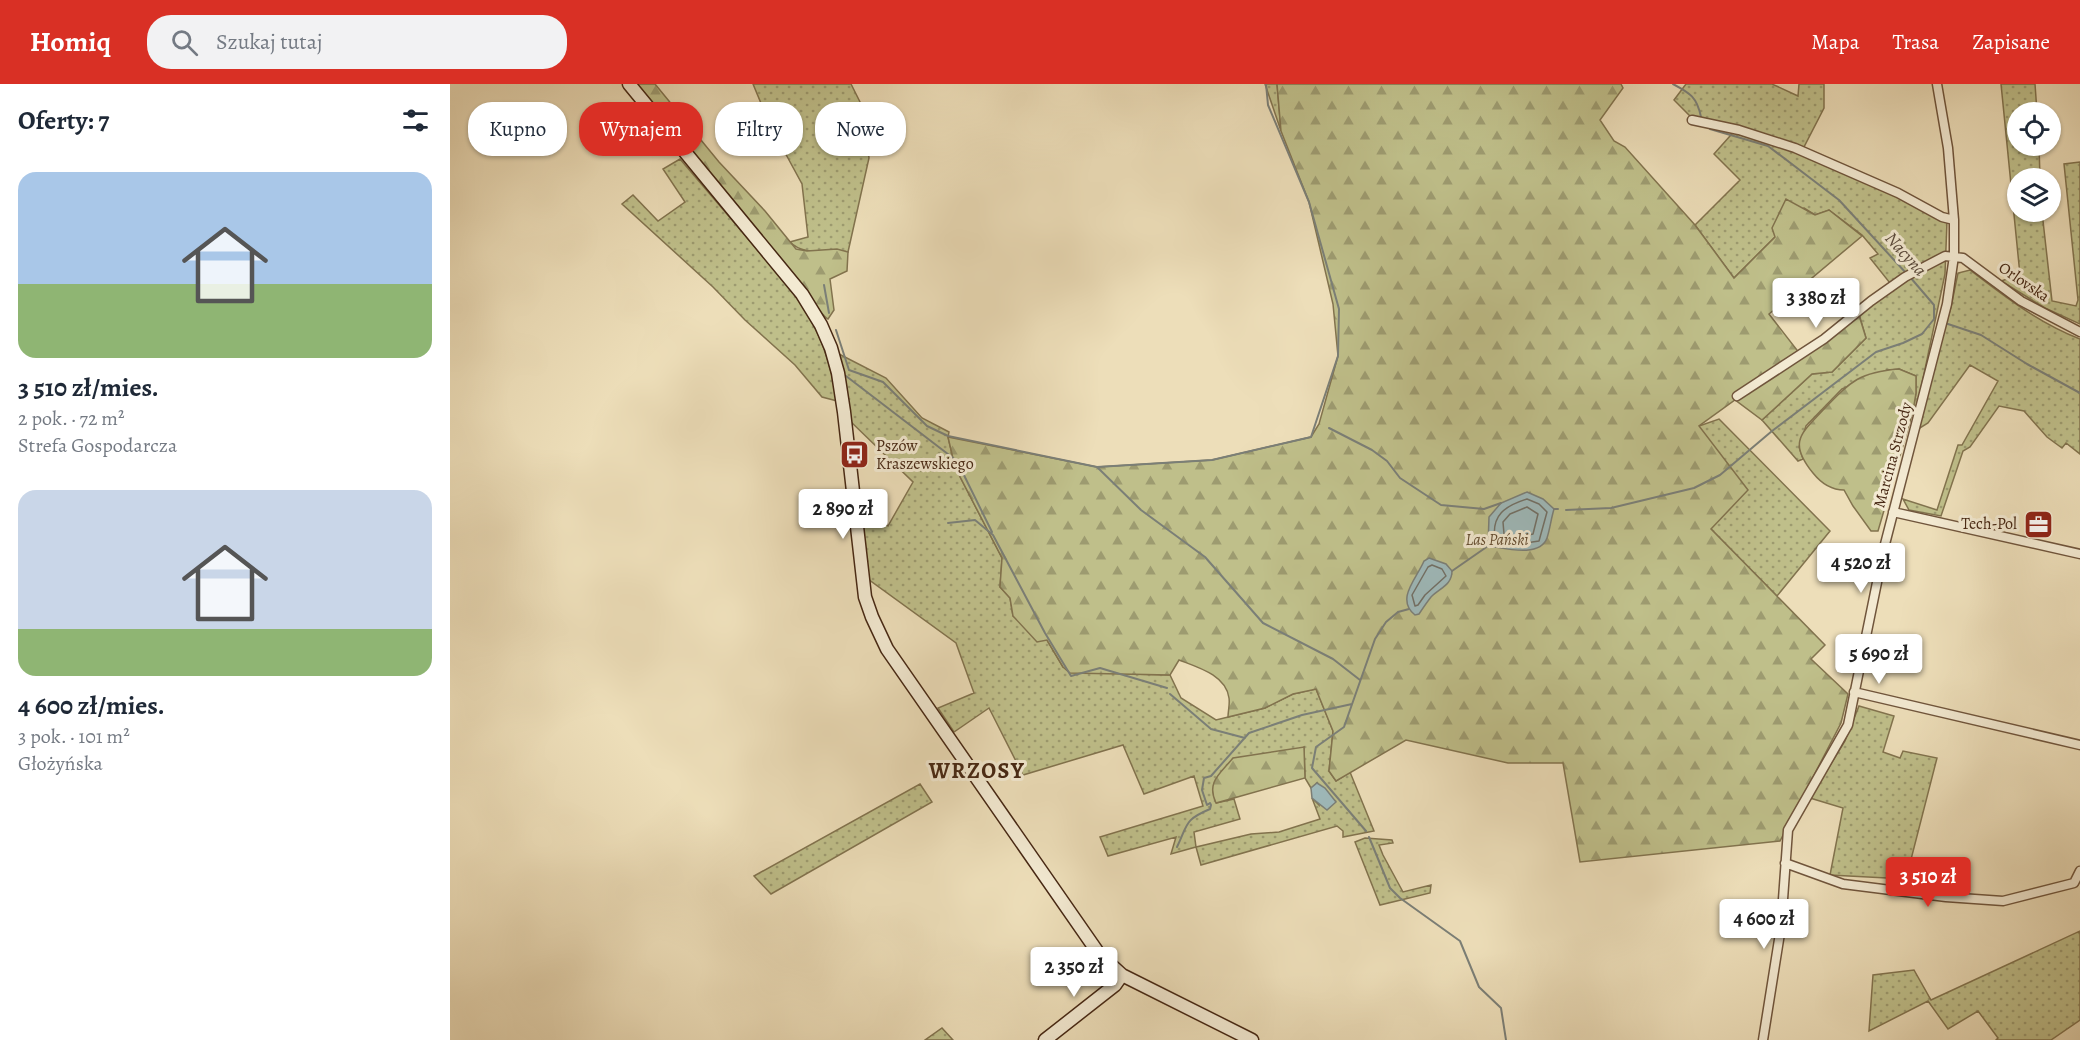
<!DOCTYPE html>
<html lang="pl">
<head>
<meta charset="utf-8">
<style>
  body { margin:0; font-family:Alegreya,serif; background:#f2f2f3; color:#1f2937; height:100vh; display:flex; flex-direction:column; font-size:22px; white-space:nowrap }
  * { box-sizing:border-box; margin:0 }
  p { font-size:20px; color:#747a83 }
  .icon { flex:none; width:33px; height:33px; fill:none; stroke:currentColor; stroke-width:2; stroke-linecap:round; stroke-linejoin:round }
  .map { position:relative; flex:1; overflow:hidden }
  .drawer { display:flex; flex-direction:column; background:#fff; width:450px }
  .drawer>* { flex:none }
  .hud { position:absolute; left:18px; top:18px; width:570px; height:54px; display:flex; gap:12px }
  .buttons { position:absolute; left:1557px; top:18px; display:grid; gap:12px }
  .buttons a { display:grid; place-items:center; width:54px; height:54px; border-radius:50%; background:#fff; box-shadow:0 2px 4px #0004; font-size:30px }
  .price { position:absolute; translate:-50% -51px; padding:0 14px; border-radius:6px; background:#fff; color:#222; font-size:20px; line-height:39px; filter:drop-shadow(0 2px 3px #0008) }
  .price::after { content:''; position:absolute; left:50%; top:36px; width:18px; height:14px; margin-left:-9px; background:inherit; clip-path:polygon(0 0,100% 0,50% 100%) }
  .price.selected { background:#d93025; color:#fff }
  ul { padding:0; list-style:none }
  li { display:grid; align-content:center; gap:12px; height:318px; padding:0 18px }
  li span { display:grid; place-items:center; height:186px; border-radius:18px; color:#555 }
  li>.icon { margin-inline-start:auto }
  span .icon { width:108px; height:108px; fill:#fffc; stroke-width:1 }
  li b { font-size:26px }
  h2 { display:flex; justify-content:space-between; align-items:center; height:72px; padding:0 18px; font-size:26px }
  .tag { padding:0 21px; border-radius:24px; background:#fff; box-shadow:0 2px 4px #0004; font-size:21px; line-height:54px }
  .tag.selected { background:#d93025; color:#fff }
  header { display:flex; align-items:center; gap:36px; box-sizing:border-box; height:84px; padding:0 30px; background:#d93025; color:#fff }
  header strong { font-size:28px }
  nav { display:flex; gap:33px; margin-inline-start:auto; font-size:21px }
  .search { width:420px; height:54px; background:#f2f2f3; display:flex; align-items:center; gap:15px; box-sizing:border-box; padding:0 21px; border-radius:24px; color:#747a83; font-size:22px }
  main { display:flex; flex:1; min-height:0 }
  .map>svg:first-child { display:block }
  .grass { fill:url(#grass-dots); stroke:#82734e; stroke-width:1.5; fill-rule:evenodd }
  .forest { fill:url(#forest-firs); stroke:#82734e; stroke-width:1.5 }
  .water { fill:#9eb9ba; stroke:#7b7f77; stroke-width:1.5 }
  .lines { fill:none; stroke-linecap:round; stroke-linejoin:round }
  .shore { stroke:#727066; stroke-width:1.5 }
  .stream { stroke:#7b7f77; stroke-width:2 }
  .street-casing { stroke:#70553c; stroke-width:11 }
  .secondary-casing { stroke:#462713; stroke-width:15 }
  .street { stroke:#f3ead2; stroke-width:8 }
  .secondary { stroke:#f3ead2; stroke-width:12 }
  .labels { text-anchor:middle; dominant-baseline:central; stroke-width:6; stroke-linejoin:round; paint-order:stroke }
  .street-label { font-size:16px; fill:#462713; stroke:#f3ead2 }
  .poi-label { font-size:16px; fill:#462713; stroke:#f3ead2; text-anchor:start }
  .park-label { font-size:16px; font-style:italic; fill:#644d31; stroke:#f3ead2 }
  .water-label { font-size:18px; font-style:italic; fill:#5c4c3d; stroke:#f3ead2 }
  .district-label { font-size:22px; font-weight:bold; letter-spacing:1.5px; fill:#462713; stroke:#f3ead2 }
</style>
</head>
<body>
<header>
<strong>Homiq</strong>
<div class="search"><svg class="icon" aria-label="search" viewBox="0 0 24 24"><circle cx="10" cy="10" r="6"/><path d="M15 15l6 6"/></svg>Szukaj tutaj</div>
<nav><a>Mapa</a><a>Trasa</a><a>Zapisane</a></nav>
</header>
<main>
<section class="drawer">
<h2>Oferty: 7<svg class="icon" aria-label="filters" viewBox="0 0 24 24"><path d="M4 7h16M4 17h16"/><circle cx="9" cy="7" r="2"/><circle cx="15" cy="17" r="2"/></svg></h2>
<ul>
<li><span style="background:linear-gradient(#a9c7e8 60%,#8fb573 0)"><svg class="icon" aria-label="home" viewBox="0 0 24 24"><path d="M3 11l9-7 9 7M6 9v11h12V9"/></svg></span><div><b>3 510 zł/mies.</b><p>2 pok. · 72 m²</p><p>Strefa Gospodarcza</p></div></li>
<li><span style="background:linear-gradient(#c9d6e8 75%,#8fb573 0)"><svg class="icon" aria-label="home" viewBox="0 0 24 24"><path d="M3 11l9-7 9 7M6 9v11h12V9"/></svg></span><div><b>4 600 zł/mies.</b><p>3 pok. · 101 m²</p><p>Głożyńska</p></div></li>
</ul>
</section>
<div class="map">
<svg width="1630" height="956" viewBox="0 0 1630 956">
  <defs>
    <pattern id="grass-dots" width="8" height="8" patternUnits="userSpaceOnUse" patternTransform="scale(1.5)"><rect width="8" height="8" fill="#bfbf8a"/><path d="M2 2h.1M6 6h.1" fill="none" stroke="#9d9b70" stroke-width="1.8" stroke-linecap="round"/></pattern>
    <pattern id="forest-firs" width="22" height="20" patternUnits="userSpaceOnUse" patternTransform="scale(1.5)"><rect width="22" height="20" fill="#bfbf8a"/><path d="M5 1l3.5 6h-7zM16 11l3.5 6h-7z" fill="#9d9b70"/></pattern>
  </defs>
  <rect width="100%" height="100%" fill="#eddeb9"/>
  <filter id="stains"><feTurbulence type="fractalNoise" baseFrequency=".00333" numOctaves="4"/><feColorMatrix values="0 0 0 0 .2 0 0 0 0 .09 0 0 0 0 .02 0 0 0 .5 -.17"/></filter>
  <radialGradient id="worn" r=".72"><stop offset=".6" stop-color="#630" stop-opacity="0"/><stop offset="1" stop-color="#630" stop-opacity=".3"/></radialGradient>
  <path class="grass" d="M303 0H401L412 22 419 74 398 168C378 163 356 174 340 158L358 153 352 100 320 41Z
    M815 0H827L831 47Z
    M1236 0H1322L1348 12 1349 0H1374V24L1353 65 1497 137 1495 190 1466 328 1463 327 1466 309V292L1449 285 1437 286 1392 305 1356 342 1349 363 1353 375 1348 377 1312 336 1362 290 1382 288 1416 254 1409 230 1444 204 1420 174 1428 170 1412 151 1379 126 1365 131 1354 124 1284 194 1245 141 1290 96 1264 70 1288 43 1242 34 1224 16Z
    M1551 0H1585L1587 28H1568V62H1589L1590 94H1568V128H1592L1602 217 1626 222 1628 216 1614 80 1630 78V240L1595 224 1551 197 1570 191Z
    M230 75 346 211C370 247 380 275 387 317L372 313 345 281 295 236 263 203 172 120 183 111 208 137 235 118 213 85Z
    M1520 186C1555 213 1589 239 1630 255V370L1616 359 1612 364 1597 353 1574 327 1549 322 1520 363 1513 367 1491 432 1459 426 1453 415 1487 426 1508 361H1512L1548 297 1520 281 1478 339 1465 347 1501 223 1508 189Z
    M389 270 436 294 472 334 499 348 498 353 505 383 552 474 550 503 560 514 563 532 597 556 613 583 680 590 720 591 731 614 766 636 815 624 843 610 866 605 883 647 879 687 886 697 900 688 924 747 893 753V747L887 742 751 781 746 763 721 770 726 753 658 772 650 753 753 722 744 692 694 710 673 661 573 691 539 624 504 648 488 624 524 609 506 559 418 495 407 418 438 442 463 398 400 337ZM854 663 855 694 861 704 867 699 869 721 862 714 870 735 829 748 801 750 746 763 744 748 790 735 784 715 766 719Z
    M1269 335 1380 447 1327 512 1261 445 1249 342Z
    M1409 622 1444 632 1433 668 1450 674 1453 667 1487 674 1456 795 1380 791 1393 724 1360 714 1395 657Z
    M470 700 482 718 321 810 304 792Z
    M915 754 942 756 943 759 929 761 933 771 953 808 981 801 980 809 930 821 905 758Z
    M1630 847V936L1601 956H1546L1548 954 1528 927 1498 945 1478 917 1419 947 1423 891 1464 886 1481 916Z
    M492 944 503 956H475Z"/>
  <path class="forest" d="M186 0H205L269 78 315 127 346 165 357 167 387 165 398 168 397 187 380 195 384 226 378 235C371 232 351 200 344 192 293 127 239 64 186 0Z
    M827 0H1171L1173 4 1150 36 1164 57 1175 63 1245 141 1284 194 1325 153 1322 144 1336 115 1365 131 1379 126 1412 152 1319 230 1350 270 1408 228 1416 254 1382 288 1362 290 1312 336 1285 316 1249 342 1298 406 1261 445 1375 561 1361 575 1398 610 1391 639 1330 757 1130 778 1113 679H1058L956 656 886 697 879 687 883 647 866 605 843 610 815 624 778 633C778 627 780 620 779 614 776 591 747 583 729 576L720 591 620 589 613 583 597 556 587 558 563 532 560 514 550 503 552 474 505 383 498 353 647 383 762 376 861 353 869 340 888 272 883 220 859 118 831 47Z
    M1449 285 1466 292V309L1463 327 1428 447H1421L1403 422 1394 406C1381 406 1371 399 1363 389 1337 357 1352 349 1375 324 1401 297 1410 288 1449 285Z
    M854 663 855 694 766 719C756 698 770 690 783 674Z"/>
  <path class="water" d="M1077 408 1093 415 1104 425C1101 435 1100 445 1097 454 1090 474 1054 464 1038 462L1039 433 1051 419Z
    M979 474 996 480 1002 487C1002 501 990 504 981 513 977 518 973 524 969 530L965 531C945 515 967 494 974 477Z
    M867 699 875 704 886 718 877 726 862 714 861 704Z"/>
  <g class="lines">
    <path class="shore" d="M1077 415 1089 420 1097 428 1089 457 1069 460 1045 456C1041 431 1055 422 1077 415Z
      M1077 423 1088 430 1083 450 1069 453 1054 450 1053 438 1060 430Z
      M982 481 992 485 996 492 975 511 968 521 965 522 962 511 978 483Z"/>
    <path class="stream" d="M1223 0C1240 9 1247 13 1251 33
      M1260 45 1318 62 1389 116 1456 189
      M1460 193 1484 221V235
      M374 201 379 229
      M1495 239 1531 251 1577 280 1630 309
      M386 246 399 286 433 298 477 342 498 352 647 383 762 376 861 353 888 272 889 225 859 118 818 21 816 0
      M396 292 507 377 542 448
      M879 344 922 366 937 377 950 394 991 421 1034 425 1051 419
      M647 383 691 426 755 473 813 539 883 575 910 596
      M1104 425H1108
      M1116 426 1161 424 1244 404 1270 391 1322 347 1426 268 1453 259 1472 250 1484 235
      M498 439 525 436 543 451 595 549 621 592 650 584 717 604
      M1002 487 1038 462
      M720 610 761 645 795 654
      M916 747 862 684 866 663 894 643 925 555 936 538 948 528 959 525
      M919 753 940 804 950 814 1010 857 1029 903 1051 924 1056 956
      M727 763C738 740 734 736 760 725L761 721 760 719 757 721 752 706 754 694 761 692 799 649 852 631 902 620"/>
    <defs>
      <path id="street" d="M1242 36 1289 46 1345 64 1448 109 1492 133 1504 136
        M1287 312 1374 255 1421 217 1455 193 1495 172 1513 174 1571 217 1630 248
        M1443 428 1630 470
        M1404 608 1630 661
        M1335 779 1393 800 1496 813 1553 817 1624 799 1630 787
        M1313 956 1331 843 1338 746 1398 641 1434 464 1497 220 1504 172V136L1498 64 1487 0"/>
      <path id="secondary" d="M179 0 352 210 371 241 381 264 388 289 394 328 415 513 422 533 437 565 649 870 672 891 802 956
        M595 956 665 901 672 891"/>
    </defs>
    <use href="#street" class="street-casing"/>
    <use href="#secondary" class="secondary-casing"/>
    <use href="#street" class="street"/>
    <use href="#secondary" class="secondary"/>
  </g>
  <defs>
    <symbol id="bus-square" viewBox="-11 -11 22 22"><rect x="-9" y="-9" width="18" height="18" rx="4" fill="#8f2418" stroke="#f3ead2"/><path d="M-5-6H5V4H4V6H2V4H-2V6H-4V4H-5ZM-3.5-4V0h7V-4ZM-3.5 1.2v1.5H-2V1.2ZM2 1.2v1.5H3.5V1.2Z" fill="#fff"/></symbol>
    <symbol id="office-square" viewBox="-11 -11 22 22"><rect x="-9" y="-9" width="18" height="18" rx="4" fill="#8f2418" stroke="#f3ead2"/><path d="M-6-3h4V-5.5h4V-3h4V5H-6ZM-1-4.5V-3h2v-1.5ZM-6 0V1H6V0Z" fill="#fff"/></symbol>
  </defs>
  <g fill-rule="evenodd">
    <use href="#bus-square" x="388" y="354" width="33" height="33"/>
    <use href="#office-square" x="1572" y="424" width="33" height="33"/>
  </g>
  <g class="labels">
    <g class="street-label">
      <text transform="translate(1574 198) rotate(34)">Orlovska</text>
      <text transform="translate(1443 371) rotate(-75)">Marcina Strzody</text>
    </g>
    <g class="poi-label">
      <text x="426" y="362">Pszów<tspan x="426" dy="18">Kraszewskiego</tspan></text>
      <text x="1567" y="440" text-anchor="end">Tech-Pol</text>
    </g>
    <g class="park-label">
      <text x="1047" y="456">Las Pański</text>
    </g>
    <g class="water-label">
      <text transform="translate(1456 170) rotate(48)">Nacyna</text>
    </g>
    <g class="district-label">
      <text x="527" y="687">WRZOSY</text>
    </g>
  </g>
  <rect width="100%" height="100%" filter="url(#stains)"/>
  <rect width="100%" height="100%" fill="url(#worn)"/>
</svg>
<div class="buttons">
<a><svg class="icon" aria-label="locate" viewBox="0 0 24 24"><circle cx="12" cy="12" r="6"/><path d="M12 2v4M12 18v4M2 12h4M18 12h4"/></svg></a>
<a><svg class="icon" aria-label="layers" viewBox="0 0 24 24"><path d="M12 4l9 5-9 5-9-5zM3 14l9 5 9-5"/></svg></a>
</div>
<b class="price" style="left:1366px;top:245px">3 380 zł</b>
<b class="price" style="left:393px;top:456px">2 890 zł</b>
<b class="price" style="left:1411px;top:510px">4 520 zł</b>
<b class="price" style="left:1429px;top:601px">5 690 zł</b>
<b class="price selected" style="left:1478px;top:824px">3 510 zł</b>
<b class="price" style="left:1314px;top:866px">4 600 zł</b>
<b class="price" style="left:624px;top:914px">2 350 zł</b>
<div class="hud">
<a class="tag">Kupno</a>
<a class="tag selected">Wynajem</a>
<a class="tag">Filtry</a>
<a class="tag">Nowe</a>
</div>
</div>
</main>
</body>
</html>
